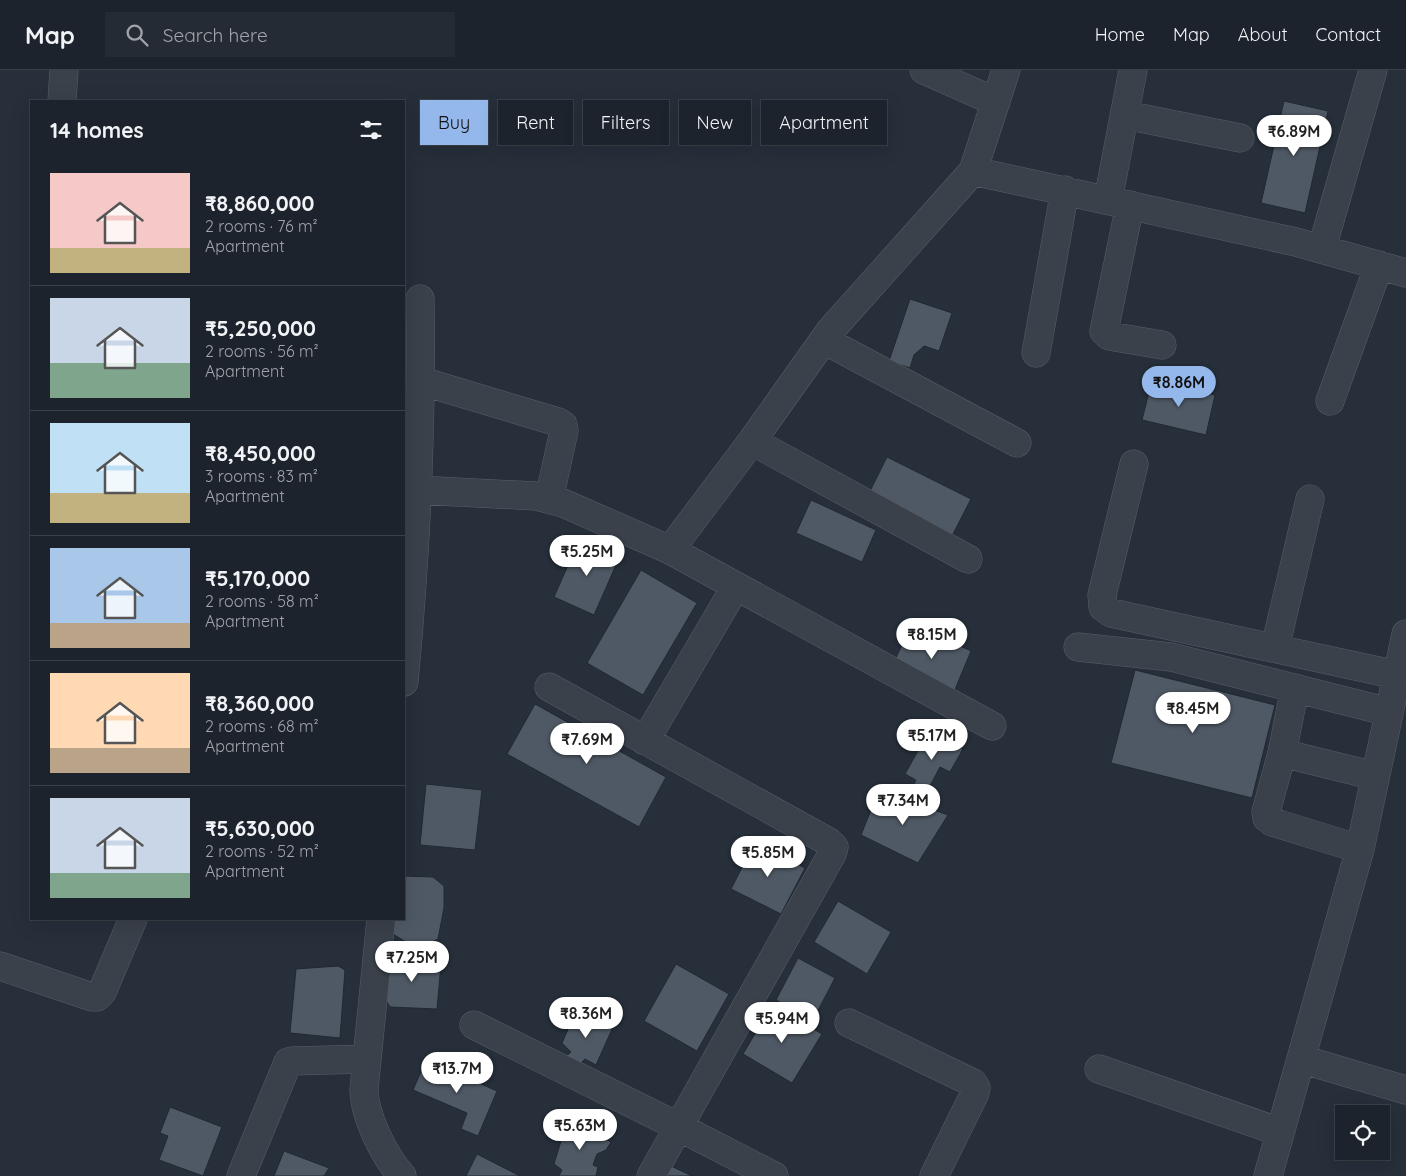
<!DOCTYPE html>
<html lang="en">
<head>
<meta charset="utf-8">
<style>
  body { margin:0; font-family:Quicksand,sans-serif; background:#252b34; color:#f1f3f6; height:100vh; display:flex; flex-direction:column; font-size:19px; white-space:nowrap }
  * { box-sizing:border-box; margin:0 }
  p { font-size:16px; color:#a0a4a9 }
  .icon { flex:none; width:28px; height:28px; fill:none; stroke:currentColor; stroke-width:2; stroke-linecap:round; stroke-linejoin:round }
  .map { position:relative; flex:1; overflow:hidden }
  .sheet { position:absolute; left:30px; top:30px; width:375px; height:820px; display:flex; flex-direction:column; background:#1c232c; border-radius:0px; box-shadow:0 5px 20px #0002,0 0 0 1px #3a4048 }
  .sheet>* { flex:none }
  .hud { position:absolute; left:420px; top:30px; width:475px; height:45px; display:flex; gap:10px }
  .fabs { position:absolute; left:1335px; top:1035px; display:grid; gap:10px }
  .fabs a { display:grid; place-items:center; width:55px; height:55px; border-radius:0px; background:#1c232c; box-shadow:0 5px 20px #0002,0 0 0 1px #3a4048; font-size:25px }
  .price { position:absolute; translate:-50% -42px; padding:0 11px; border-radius:18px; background:#fff; color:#222; font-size:16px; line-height:32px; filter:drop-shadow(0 1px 2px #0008) }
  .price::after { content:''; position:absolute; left:50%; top:30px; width:15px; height:11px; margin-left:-8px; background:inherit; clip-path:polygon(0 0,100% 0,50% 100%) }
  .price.selected { background:#95b8ec; color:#111 }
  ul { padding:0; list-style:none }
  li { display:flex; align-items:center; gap:15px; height:125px; padding:0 20px }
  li+li { border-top:1px solid #3a4048 }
  li span { display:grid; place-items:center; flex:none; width:140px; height:100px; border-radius:0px; color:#555 }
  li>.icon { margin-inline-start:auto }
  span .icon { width:60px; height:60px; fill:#fffc; stroke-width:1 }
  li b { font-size:21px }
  h2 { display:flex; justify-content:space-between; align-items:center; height:60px; padding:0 20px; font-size:21px }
  .chip { padding:0 18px; border-radius:0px; background:#1c232c; box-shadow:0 5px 20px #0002,0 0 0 1px #3a4048; font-size:18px; line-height:45px }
  .chip.selected { background:#95b8ec; color:#111 }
  header { display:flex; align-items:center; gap:30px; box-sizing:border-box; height:70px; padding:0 25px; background:#1c232c; border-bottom:1px solid #3a4048 }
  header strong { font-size:24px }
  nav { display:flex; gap:28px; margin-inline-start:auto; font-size:18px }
  .search { width:350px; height:45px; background:#252b34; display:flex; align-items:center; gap:12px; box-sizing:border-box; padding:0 18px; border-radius:0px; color:#a0a4a9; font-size:19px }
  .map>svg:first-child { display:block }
  .building { fill:#4f5965; stroke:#212832 }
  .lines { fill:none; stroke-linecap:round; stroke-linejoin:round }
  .minor-casing { stroke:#585f69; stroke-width:29 }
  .minor { stroke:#3a414b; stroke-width:28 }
</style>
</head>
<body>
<header>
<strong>Map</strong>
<div class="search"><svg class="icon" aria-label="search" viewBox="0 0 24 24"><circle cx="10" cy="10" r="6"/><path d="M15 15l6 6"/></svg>Search here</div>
<nav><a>Home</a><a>Map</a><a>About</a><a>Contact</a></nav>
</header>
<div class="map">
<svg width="1406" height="1106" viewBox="0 0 1406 1106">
  <rect width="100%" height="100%" fill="#262f3a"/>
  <path class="building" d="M1284 31 1328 41 1305 143 1261 133Z
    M910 229 952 243 939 281 924 276 914 285 910 298 889 291Z
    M1152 310 1215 325 1206 365 1142 350Z
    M887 387 971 429 951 468 868 425Z
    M811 430 876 460 862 492 796 463Z
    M580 468 620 486 594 545 554 527Z
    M641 500 697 533 643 625 587 593Z
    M912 554 971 581 951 629 892 596Z
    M1135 600 1275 635 1252 728 1111 693Z
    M535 634 666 707 639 757 507 684Z
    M929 661 963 679 950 702 940 697 925 725 912 718 916 710 905 704Z
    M426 714 482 720 475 780 420 775Z
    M879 720 948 745 918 793 861 765Z
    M755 772 805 798 781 844 731 819Z
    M404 806 433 807 444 816V838L438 869 425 875 406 872 393 864 395 849H404Z
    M838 831 891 862 867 904 814 872Z
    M389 885 405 889 410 886 420 885 428 893 441 894 437 939 390 937 384 927Z
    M798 888 835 908 813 950 776 930Z
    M676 894 729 924 697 981 644 951Z
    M338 896 345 900 340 968 290 963 296 899Z
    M772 935 822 964 792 1013 743 984Z
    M576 941 613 957 596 995 585 989 576 998 565 987 571 982 562 973Z
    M426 990 497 1021 478 1066 461 1059 467 1043 413 1020Z
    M170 1037 222 1057 203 1106 159 1090 168 1066 160 1063Z
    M574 1048 581 1049 583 1056 611 1072 606 1080 597 1084 593 1095 598 1097 596 1106H559L562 1100 554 1094 564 1061H571Z
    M284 1081 329 1098 324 1106H274Z
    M477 1084 520 1106H466Z
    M669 1095 692 1106H664Z"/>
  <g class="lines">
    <defs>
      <path id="minor" d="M924 0 996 32
        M62 31 64 0
        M1125 45 1240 68
        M973 101 1296 172 1406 203
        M1108 130 1133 0
        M1130 135 1104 261 1109 266 1162 275
        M1322 178 1373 0
        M824 270 1017 373
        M1036 283 1065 120
        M421 311 558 352 563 355 564 361 549 429
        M1330 331 1379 195
        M752 371 968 489
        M1134 394 1102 525 1103 537 1111 543 1397 605
        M417 420 536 426 563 433 670 480 992 656
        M670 480 752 371 830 261 973 101 1006 0
        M1078 577 1171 587 1389 642
        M1275 578 1310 429
        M404 612C416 485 422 356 420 229
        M549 617 829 772 834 777 832 784 651 1106
        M1295 618 1282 683 1266 742 1267 748 1272 752 1360 779
        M645 671 736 516
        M1282 683 1375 706
        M381 849 364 1019C364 1045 384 1086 402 1106
        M0 896 92 927H97L102 922 133 849
        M849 953 973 1013 976 1018 975 1023 934 1106
        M474 955 679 1057 774 1106
        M1301 989 1406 1020
        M1099 999 1280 1062
        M241 1106 288 992 292 991 367 989
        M1268 1106 1360 779 1406 564"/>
    </defs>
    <use href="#minor" class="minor-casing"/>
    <use href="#minor" class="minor"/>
  </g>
</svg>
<div class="fabs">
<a><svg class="icon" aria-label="locate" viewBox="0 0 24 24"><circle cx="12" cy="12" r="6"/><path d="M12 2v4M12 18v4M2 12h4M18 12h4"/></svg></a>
</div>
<b class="price" style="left:1294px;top:87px">₹6.89M</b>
<b class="price selected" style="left:1179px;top:338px">₹8.86M</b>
<b class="price" style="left:587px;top:507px">₹5.25M</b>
<b class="price" style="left:932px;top:590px">₹8.15M</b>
<b class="price" style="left:1193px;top:664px">₹8.45M</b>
<b class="price" style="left:932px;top:691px">₹5.17M</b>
<b class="price" style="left:587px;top:695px">₹7.69M</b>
<b class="price" style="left:903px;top:756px">₹7.34M</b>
<b class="price" style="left:768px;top:808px">₹5.85M</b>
<b class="price" style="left:412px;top:913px">₹7.25M</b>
<b class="price" style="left:586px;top:969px">₹8.36M</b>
<b class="price" style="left:782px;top:974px">₹5.94M</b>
<b class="price" style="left:457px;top:1024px">₹13.7M</b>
<b class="price" style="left:580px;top:1081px">₹5.63M</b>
<div class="hud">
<a class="chip selected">Buy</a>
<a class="chip">Rent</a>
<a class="chip">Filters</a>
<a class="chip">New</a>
<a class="chip">Apartment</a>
</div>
<section class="sheet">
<h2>14 homes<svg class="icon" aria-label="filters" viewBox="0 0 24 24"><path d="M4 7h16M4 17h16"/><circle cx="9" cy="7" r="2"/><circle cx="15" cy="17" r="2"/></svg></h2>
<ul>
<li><span style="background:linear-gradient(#f6c9c9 75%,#c2b280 0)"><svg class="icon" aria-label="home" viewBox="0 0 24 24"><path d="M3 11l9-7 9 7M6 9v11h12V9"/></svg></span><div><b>₹8,860,000</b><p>2 rooms · 76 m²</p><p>Apartment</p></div></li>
<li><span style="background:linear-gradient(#c9d6e8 65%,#7fa58c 0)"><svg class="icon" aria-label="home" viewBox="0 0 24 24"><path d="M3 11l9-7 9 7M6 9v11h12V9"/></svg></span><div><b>₹5,250,000</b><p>2 rooms · 56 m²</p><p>Apartment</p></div></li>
<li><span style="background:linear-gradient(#bfe0f5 70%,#c2b280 0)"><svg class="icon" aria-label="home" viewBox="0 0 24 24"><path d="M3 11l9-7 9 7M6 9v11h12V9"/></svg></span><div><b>₹8,450,000</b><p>3 rooms · 83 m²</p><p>Apartment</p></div></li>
<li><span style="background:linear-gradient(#a9c7e8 75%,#b9a48a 0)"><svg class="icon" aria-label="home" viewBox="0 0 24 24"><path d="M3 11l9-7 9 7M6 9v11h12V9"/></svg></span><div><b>₹5,170,000</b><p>2 rooms · 58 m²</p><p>Apartment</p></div></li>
<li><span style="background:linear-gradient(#ffd9b3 75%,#b9a48a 0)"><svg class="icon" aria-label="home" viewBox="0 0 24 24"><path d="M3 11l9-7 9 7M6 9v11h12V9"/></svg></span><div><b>₹8,360,000</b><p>2 rooms · 68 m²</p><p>Apartment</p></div></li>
<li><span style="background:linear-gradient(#c9d6e8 75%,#7fa58c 0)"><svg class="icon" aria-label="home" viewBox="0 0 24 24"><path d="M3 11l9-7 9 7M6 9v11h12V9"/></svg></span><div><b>₹5,630,000</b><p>2 rooms · 52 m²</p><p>Apartment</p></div></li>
</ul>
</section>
</div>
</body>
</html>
